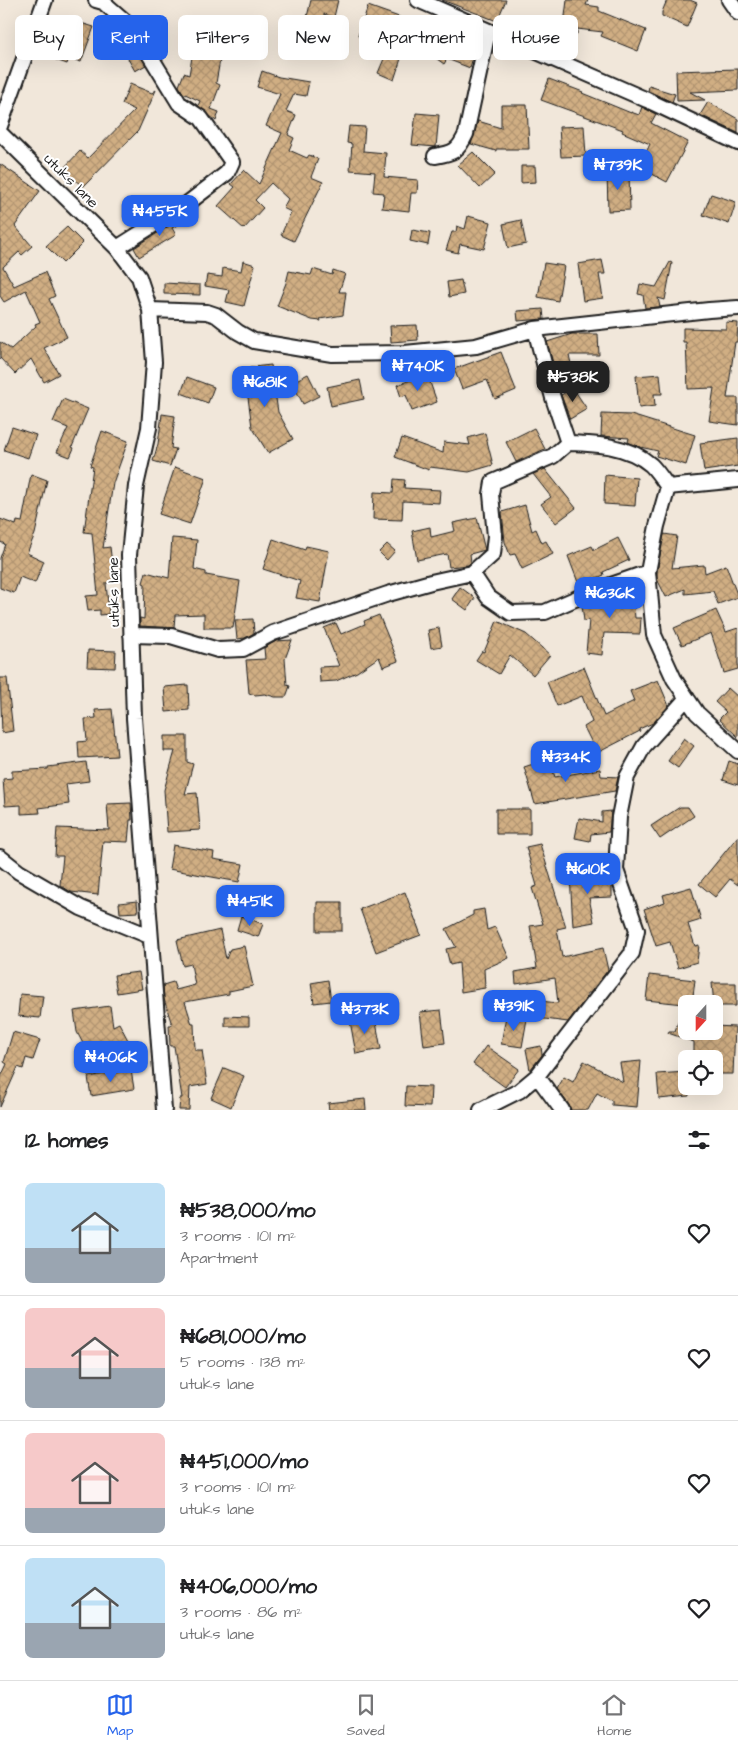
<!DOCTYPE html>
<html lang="en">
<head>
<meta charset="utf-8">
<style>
  body { margin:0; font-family:"Architects Daughter",sans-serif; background:#f6f6f6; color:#202124; height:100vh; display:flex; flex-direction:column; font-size:19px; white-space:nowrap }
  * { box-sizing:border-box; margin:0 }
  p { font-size:16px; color:#757577 }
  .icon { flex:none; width:28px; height:28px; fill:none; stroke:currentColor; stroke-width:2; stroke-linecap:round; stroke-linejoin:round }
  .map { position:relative; height:1110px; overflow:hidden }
  .panel { display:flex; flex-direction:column; background:#fff; flex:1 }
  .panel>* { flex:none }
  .top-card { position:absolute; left:15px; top:15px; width:709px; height:45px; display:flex; gap:10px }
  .needle { width:32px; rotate:201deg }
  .buttons { position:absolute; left:678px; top:995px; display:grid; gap:10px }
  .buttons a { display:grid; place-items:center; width:45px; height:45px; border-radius:8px; background:#fff; box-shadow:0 5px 20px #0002; font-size:25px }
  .price { position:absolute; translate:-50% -42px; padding:0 11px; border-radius:10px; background:#2563eb; color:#fff; font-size:16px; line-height:32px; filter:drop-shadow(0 1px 2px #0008) }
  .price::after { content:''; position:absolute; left:50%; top:30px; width:15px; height:11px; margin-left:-8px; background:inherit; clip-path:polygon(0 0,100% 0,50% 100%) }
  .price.active { background:#222; color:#fff }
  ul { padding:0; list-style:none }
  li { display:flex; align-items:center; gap:15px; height:125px; padding:0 25px }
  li+li { border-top:1px solid #e0e0e0 }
  li span { display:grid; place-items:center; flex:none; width:140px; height:100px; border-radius:8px; color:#555 }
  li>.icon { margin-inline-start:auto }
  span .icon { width:60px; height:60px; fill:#fffc; stroke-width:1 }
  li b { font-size:21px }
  h2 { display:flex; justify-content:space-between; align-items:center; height:60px; padding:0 25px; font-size:21px }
  .tag { padding:0 18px; border-radius:8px; background:#fff; box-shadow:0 5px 20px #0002; font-size:18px; line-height:45px }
  .tag.active { background:#2563eb; color:#fff }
  .tab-bar { display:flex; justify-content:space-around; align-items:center; height:70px; border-top:1px solid #e0e0e0; background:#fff; font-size:14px; color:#757577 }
  .tab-bar a { display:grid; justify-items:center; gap:2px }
  .tab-bar .active { color:#2563eb }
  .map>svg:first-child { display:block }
  .building { fill:url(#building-cross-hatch); stroke:#1c1c1c }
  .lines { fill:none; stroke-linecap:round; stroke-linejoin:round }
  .street-casing { stroke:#1c1c1c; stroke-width:18 }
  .street { stroke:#fff; stroke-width:14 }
  .labels { text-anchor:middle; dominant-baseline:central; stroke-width:4; stroke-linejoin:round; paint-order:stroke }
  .street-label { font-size:15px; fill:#1c1c1c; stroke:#fff }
</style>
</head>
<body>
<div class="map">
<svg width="738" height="1110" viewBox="0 0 738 1110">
  <defs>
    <pattern id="building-cross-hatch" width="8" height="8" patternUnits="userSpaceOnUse" patternTransform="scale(1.25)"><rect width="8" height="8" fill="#d0ae83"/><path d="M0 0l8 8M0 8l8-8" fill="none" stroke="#b29571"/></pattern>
  </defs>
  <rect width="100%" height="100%" fill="#f1e7da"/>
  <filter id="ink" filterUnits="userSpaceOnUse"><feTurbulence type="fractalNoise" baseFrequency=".02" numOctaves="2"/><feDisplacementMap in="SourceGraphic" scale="10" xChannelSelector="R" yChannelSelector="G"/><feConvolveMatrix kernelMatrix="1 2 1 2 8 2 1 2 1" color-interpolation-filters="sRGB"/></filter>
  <g filter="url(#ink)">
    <path class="building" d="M311 0H338L334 17 324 14 325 23 307 24V17Z
      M442 0H506L497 21Z
      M567 0H588L586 5 599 7V11L646 30 638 51 601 36 603 32 577 29V34L563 32Z
      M667 0H690L697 3 687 27 662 16V12Z
      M368 6 413 22 394 80 378 73 389 47 358 36Z
      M71 20 94 27 81 62 69 58 67 64 56 60Z
      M435 33 458 49 462 40 476 46 470 68 447 59 444 64 423 49Z
      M130 39 146 65 135 71 120 45Z
      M203 50 221 54 216 83 220 85 211 109 219 112 216 121 198 106 200 101 183 93 179 86 184 73 189 75 192 57 202 59Z
      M738 69V90L690 92 705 100 677 101 676 71Z
      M262 71 279 77 309 82 306 96 294 94 286 111 296 115 288 135 294 138 289 150 307 158 309 155 318 159 311 177 323 182 294 241 281 235 291 212 283 208 288 199 271 183 255 200 263 208 244 229 218 206 235 187 231 184 244 170 259 184 282 133 266 126 280 94 257 87Z
      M549 79 583 92 582 93 631 113V112L639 115 642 107 656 114 651 123 688 142 667 182 639 167 650 144 622 132 623 130 541 100Z
      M130 84 152 93 156 90 138 131 83 187 63 169 80 151 88 158 135 110 122 104Z
      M649 86 675 94 672 102 648 91Z
      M708 102 738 119V133L700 115Z
      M501 105H527L529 149H496V151L471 144 478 121 501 128Z
      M416 113 439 115 436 147 412 145Z
      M349 126 365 127 363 151 386 153 384 177 418 180 417 193H411L409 211 382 208 384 193 373 192 375 172 350 170 352 144 347 143Z
      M584 126 586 156 561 157 559 127Z
      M473 152 495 174 480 188 458 165Z
      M0 164 40 191 15 226 32 246 22 255 19 252 3 267 14 286 45 272 55 296 49 299 67 337 44 348 59 374 44 382 31 359 15 374 0 358V342L11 349 36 326 35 324 40 322 26 290 4 302 0 296Z
      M521 166H535L536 182 521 183Z
      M607 171H629L630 210 608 211Z
      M711 194 736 202 729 224 703 215Z
      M192 211 195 215 172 228 176 235 139 257 134 248Z
      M468 216 491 222 484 249 460 244 458 253 446 250 452 232H456L457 226 465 229Z
      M521 220 526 244 508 248 503 224Z
      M67 227 83 243 63 263 46 246Z
      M412 230 430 233 428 245 410 241Z
      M602 260 605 274H599L603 298 583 301 578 264Z
      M243 261 255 265 244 306 226 302 229 290 205 286 207 275 222 277 223 268 241 271Z
      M670 262 672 263 665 300 658 298 660 307 645 308 643 295 638 294 640 284 656 287Z
      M544 263 564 266 558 301 538 297Z
      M313 269 332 275 333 270 345 274 339 292H346L343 315 320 319 321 321 312 320 277 306 286 283 289 271 311 275Z
      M461 280 464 294 449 297 447 282Z
      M164 283 200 285V295L164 294Z
      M543 309 544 319 518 321 517 311Z
      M726 322 738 323 737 342H735L727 398H738V425L709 421 714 388 688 389 686 342H683V328L726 329Z
      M417 325 418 340 391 342 390 326Z
      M572 334H598L599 355H569L573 372 557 377 547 342Z
      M501 352 516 390 495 399 487 380 462 389 454 369Z
      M271 365 278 412 293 439 268 453 252 427 244 368Z
      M308 374 319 396 303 404 292 382Z
      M427 374 437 402 412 411 406 395 401 397 397 385Z
      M660 374 662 394H654L655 406 639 408 636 376Z
      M187 377 214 387 208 403 181 393Z
      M360 380 364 399 331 406 327 387Z
      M573 388 587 409 570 419 561 395Z
      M63 399 88 409 72 447 74 448 70 457 57 452 68 428 53 422Z
      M162 414 175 416 171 448 176 449 170 466 153 461 158 444Z
      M602 414 631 415 695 435 686 465 656 456 658 451 640 447 628 442 629 438 601 436Z
      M12 427 36 435 28 458 4 450Z
      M534 428 545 449 516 462 506 442Z
      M102 431 128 441 113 483 103 548 110 547 114 582 106 583 109 614 100 615V610L88 611 86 596 98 595 92 533 84 532 93 467 90 466Z
      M485 433 493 465 469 472 430 467 429 470 395 457 402 438 443 453 444 442 470 445 468 438Z
      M738 438V466L704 471 700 443Z
      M175 467 206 478 190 524 159 514Z
      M545 469 576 508 556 523 541 504 551 497 533 474Z
      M31 474 47 480 35 534 27 553 44 561 35 583 20 577 14 593 0 588V558L5 544 0 542V519L16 525 17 521 22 522Z
      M605 475 637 478 635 506 604 504Z
      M394 479 405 480 404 488 440 490 439 503 403 501 402 520 373 519 374 492 393 493Z
      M525 505 532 531 536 529 542 543 546 541 553 554 522 569 515 554 510 555 505 542 502 512Z
      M477 518 485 550 470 554 471 562 468 565 449 567 447 554 417 560 412 531 430 527 431 537 455 531 453 523Z
      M664 534 677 536 672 568 704 565 705 573 726 565 738 597 718 604 713 591 685 594V589L666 597 657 579V572Z
      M172 538 197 540 194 569 206 572V575L240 581 233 628H204V614L175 615 174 628 140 626V618L144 619 145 584 143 583 146 572 169 578Z
      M618 538 629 560 603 572 604 575 579 585 568 556 592 546 594 550Z
      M273 539 305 550 306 546 329 551 320 602 296 598 300 581 263 569Z
      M387 544 395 551 387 560 379 552Z
      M460 587 475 598 467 610 452 599Z
      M633 593 635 618H641L640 634 604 633 602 655 586 653 589 620 584 621 582 605 608 595Z
      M716 610 726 632 738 628V669L724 673 711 633 682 645 674 628Z
      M379 615 398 661 383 667 379 657 357 672 336 681 320 682 319 667 339 666 324 628 336 623 341 634 365 624 364 621Z
      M253 619 254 633 245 638 237 639 235 620Z
      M497 621 526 634 550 655 533 675 510 655 499 674 476 660 482 651 484 652Z
      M439 628 442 646 431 648 428 630Z
      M292 640 285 659 287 685 290 686 286 697H275L265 694 255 695 249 693 246 660 265 659 264 648 276 641Z
      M88 650 116 651 115 668 87 667Z
      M584 667 604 716 634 701 630 691 658 680 669 706 653 723 639 729 640 731 597 753 584 727 592 722 582 696 557 706 547 682Z
      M0 678H7L13 731 2 733Z
      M188 685 189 710 166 712 164 687Z
      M728 688 738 697V737L719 719 726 712 715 702Z
      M112 709 117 756 79 758 78 742 87 741 85 719 96 718 95 710Z
      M164 736H187V762L193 764 185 794 197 793 200 830 167 832 164 790 175 751H164Z
      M684 738 694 746 678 768 668 761Z
      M549 759 555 777 600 769 601 776 618 777 615 791 535 804 524 767Z
      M729 761 738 764V785L723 780Z
      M86 762 89 781 66 784 69 804 39 808 40 813 21 814V805L5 806 3 779 12 778V771L48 769V767Z
      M131 803 132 820H130L128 842 103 841 98 895 71 892 60 885 63 856H55L57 828 109 830 107 804Z
      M680 807H688L694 816 660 839 651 826Z
      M496 809H530V834H496Z
      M611 811 609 832 591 834 590 841 575 838 579 818 602 822V812Z
      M738 836V885L730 879 715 897 699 884Z
      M540 844 566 927 557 929 562 957 603 948 608 970 590 993H587V997L568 1022 529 1017 531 1000 558 1003 555 978 516 984 515 972 537 968 530 926 543 924 532 888 537 886 526 847Z
      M173 845 214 852 213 859 243 864 239 882 169 869Z
      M608 873 612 884V897L589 898 594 922 573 926 570 875Z
      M691 887 701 920 688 924 695 946 699 945 697 962 678 968 670 942 656 946 644 909 665 902 663 895Z
      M405 892 421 935 376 952 360 909Z
      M137 901 138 912 120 913 119 903Z
      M317 902H342V931H317Z
      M484 909 487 930 495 927 509 958 484 969 485 988 461 992 459 963 450 965 446 949 456 947 446 929 473 915V911Z
      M241 916 263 924 258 937 237 930Z
      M220 930 226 959 230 949 244 946 253 986 229 991V994L185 1002 192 1024H194L195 1050H202L207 1084 190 1087 189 1110H179L180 1098H182L174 1046H170L169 1025H172L164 999 163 985 173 982 176 990 195 985 191 964 183 966 177 940Z
      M139 972 142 989 117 993 114 975Z
      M649 975 695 980 692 1004H686V1031H714V1026L735 1027 733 1074H714V1059H694V1042L668 1033 669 1031H675L684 1004 646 1000Z
      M328 980 331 1001 314 1003 311 983Z
      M712 983H736V1006H714Z
      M20 994 43 996 40 1018 18 1016Z
      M110 1006 113 1026 119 1023 129 1042 92 1061 77 1032 74 1011Z
      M441 1010 445 1043 424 1046 420 1012Z
      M225 1016 249 1017V1026H225Z
      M506 1016 527 1019 522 1047 501 1044Z
      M375 1017 381 1049 356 1054 350 1021Z
      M13 1032 40 1040 33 1060 26 1058 23 1069 18 1067 0 1107V1079L7 1064 4 1062Z
      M486 1046 519 1069 505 1087 473 1064Z
      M541 1046 542 1055 530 1070 526 1049Z
      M584 1061 623 1082 620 1063 641 1061 637 1107 612 1105V1101L597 1093 588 1110H571L569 1105 557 1089 564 1077 573 1082Z
      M224 1068 244 1076 231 1107 211 1098Z
      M131 1070 134 1089 91 1096 88 1077Z
      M686 1072V1086H688L689 1096 659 1099 657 1074Z
      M406 1086 431 1087 430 1107 405 1106Z
      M365 1099 366 1110H329L328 1103Z"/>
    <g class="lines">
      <defs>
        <path id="street" d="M96 0 103 2 133 28 179 103 201 118 232 162 227 173 188 203 117 248
          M418 0 647 100 738 143
          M729 0 738 13
          M0 126 45 0
          M0 133 117 248 139 277 150 310 154 362 149 428 136 486 129 555 134 718 164 1110
          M435 156C454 153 458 151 466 134L488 32
          M150 310 207 312 216 315 238 332 254 341 332 354 405 353 476 346 535 329 709 310 738 308
          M535 329 553 398 568 443C597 444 628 445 651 465 657 471 663 480 668 487
          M668 487 657 526 648 572 654 635 674 679 697 713 738 751
          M668 487 738 480
          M472 573 488 597 511 613 545 612 591 592 648 572
          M131 635 171 636 218 650 243 649 273 633 388 594 431 582 472 573 493 554 495 536 491 494 493 482 553 456 568 443
          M0 857 19 872 81 908 149 936
          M537 1076 562 1110
          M481 1110 519 1091 537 1076 632 953 637 930 616 870 619 817 627 777 644 746 687 698"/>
      </defs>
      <use href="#street" class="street-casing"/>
      <use href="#street" class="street"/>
    </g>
  </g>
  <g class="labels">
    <g class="street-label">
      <text transform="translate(71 181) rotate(45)">utuks lane</text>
      <text transform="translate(114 592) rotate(-91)">utuks lane</text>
    </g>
  </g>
</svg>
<div class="buttons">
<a><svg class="needle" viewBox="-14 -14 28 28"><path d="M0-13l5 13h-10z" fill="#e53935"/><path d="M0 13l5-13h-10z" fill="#757577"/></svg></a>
<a><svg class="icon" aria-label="locate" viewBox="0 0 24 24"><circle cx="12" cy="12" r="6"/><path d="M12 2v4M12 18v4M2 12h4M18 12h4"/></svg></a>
</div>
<b class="price" style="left:618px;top:191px">₦739K</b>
<b class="price" style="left:160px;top:237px">₦455K</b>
<b class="price" style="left:418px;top:392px">₦740K</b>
<b class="price active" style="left:573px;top:403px">₦538K</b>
<b class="price" style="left:265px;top:408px">₦681K</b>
<b class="price" style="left:610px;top:619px">₦636K</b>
<b class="price" style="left:566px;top:783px">₦334K</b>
<b class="price" style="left:588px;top:895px">₦610K</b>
<b class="price" style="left:250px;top:927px">₦451K</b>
<b class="price" style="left:514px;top:1032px">₦391K</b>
<b class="price" style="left:365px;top:1035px">₦373K</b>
<b class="price" style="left:111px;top:1083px">₦406K</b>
<div class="top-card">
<a class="tag">Buy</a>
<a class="tag active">Rent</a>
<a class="tag">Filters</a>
<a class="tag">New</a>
<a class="tag">Apartment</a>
<a class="tag">House</a>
</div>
</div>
<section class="panel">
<h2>12 homes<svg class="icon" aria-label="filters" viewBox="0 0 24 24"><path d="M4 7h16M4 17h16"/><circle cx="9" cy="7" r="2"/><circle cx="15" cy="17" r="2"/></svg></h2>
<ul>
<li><span style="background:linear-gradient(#bfe0f5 65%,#9aa5b1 0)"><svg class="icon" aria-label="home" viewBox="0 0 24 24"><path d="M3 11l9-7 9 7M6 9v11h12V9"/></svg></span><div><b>₦538,000/mo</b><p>3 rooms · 101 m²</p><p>Apartment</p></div><svg class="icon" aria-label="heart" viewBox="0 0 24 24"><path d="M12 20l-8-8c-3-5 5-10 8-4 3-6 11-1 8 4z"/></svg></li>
<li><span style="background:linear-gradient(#f6c9c9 60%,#9aa5b1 0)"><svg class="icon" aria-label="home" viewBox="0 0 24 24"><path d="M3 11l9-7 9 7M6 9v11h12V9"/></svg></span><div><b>₦681,000/mo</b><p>5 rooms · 138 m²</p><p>utuks lane</p></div><svg class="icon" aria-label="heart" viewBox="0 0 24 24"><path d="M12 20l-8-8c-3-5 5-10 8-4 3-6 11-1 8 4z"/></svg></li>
<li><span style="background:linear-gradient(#f6c9c9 75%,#9aa5b1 0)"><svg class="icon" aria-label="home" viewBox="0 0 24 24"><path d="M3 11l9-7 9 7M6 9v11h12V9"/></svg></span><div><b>₦451,000/mo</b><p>3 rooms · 101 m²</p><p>utuks lane</p></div><svg class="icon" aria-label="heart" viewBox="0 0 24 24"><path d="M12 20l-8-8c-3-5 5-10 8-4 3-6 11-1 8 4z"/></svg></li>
<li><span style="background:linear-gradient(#bfe0f5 65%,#9aa5b1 0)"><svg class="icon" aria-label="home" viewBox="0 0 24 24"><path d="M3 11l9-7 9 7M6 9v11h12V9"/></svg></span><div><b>₦406,000/mo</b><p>3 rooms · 86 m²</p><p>utuks lane</p></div><svg class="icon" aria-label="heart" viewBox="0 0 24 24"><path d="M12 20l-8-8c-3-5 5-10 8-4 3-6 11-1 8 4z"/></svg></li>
</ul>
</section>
<nav class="tab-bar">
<a class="active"><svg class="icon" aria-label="map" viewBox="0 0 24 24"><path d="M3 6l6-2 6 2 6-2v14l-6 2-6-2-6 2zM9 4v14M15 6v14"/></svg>Map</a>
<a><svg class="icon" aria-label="saved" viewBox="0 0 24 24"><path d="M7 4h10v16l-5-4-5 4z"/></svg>Saved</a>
<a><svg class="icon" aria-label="home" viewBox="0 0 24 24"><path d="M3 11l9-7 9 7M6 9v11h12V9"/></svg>Home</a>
</nav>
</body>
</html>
